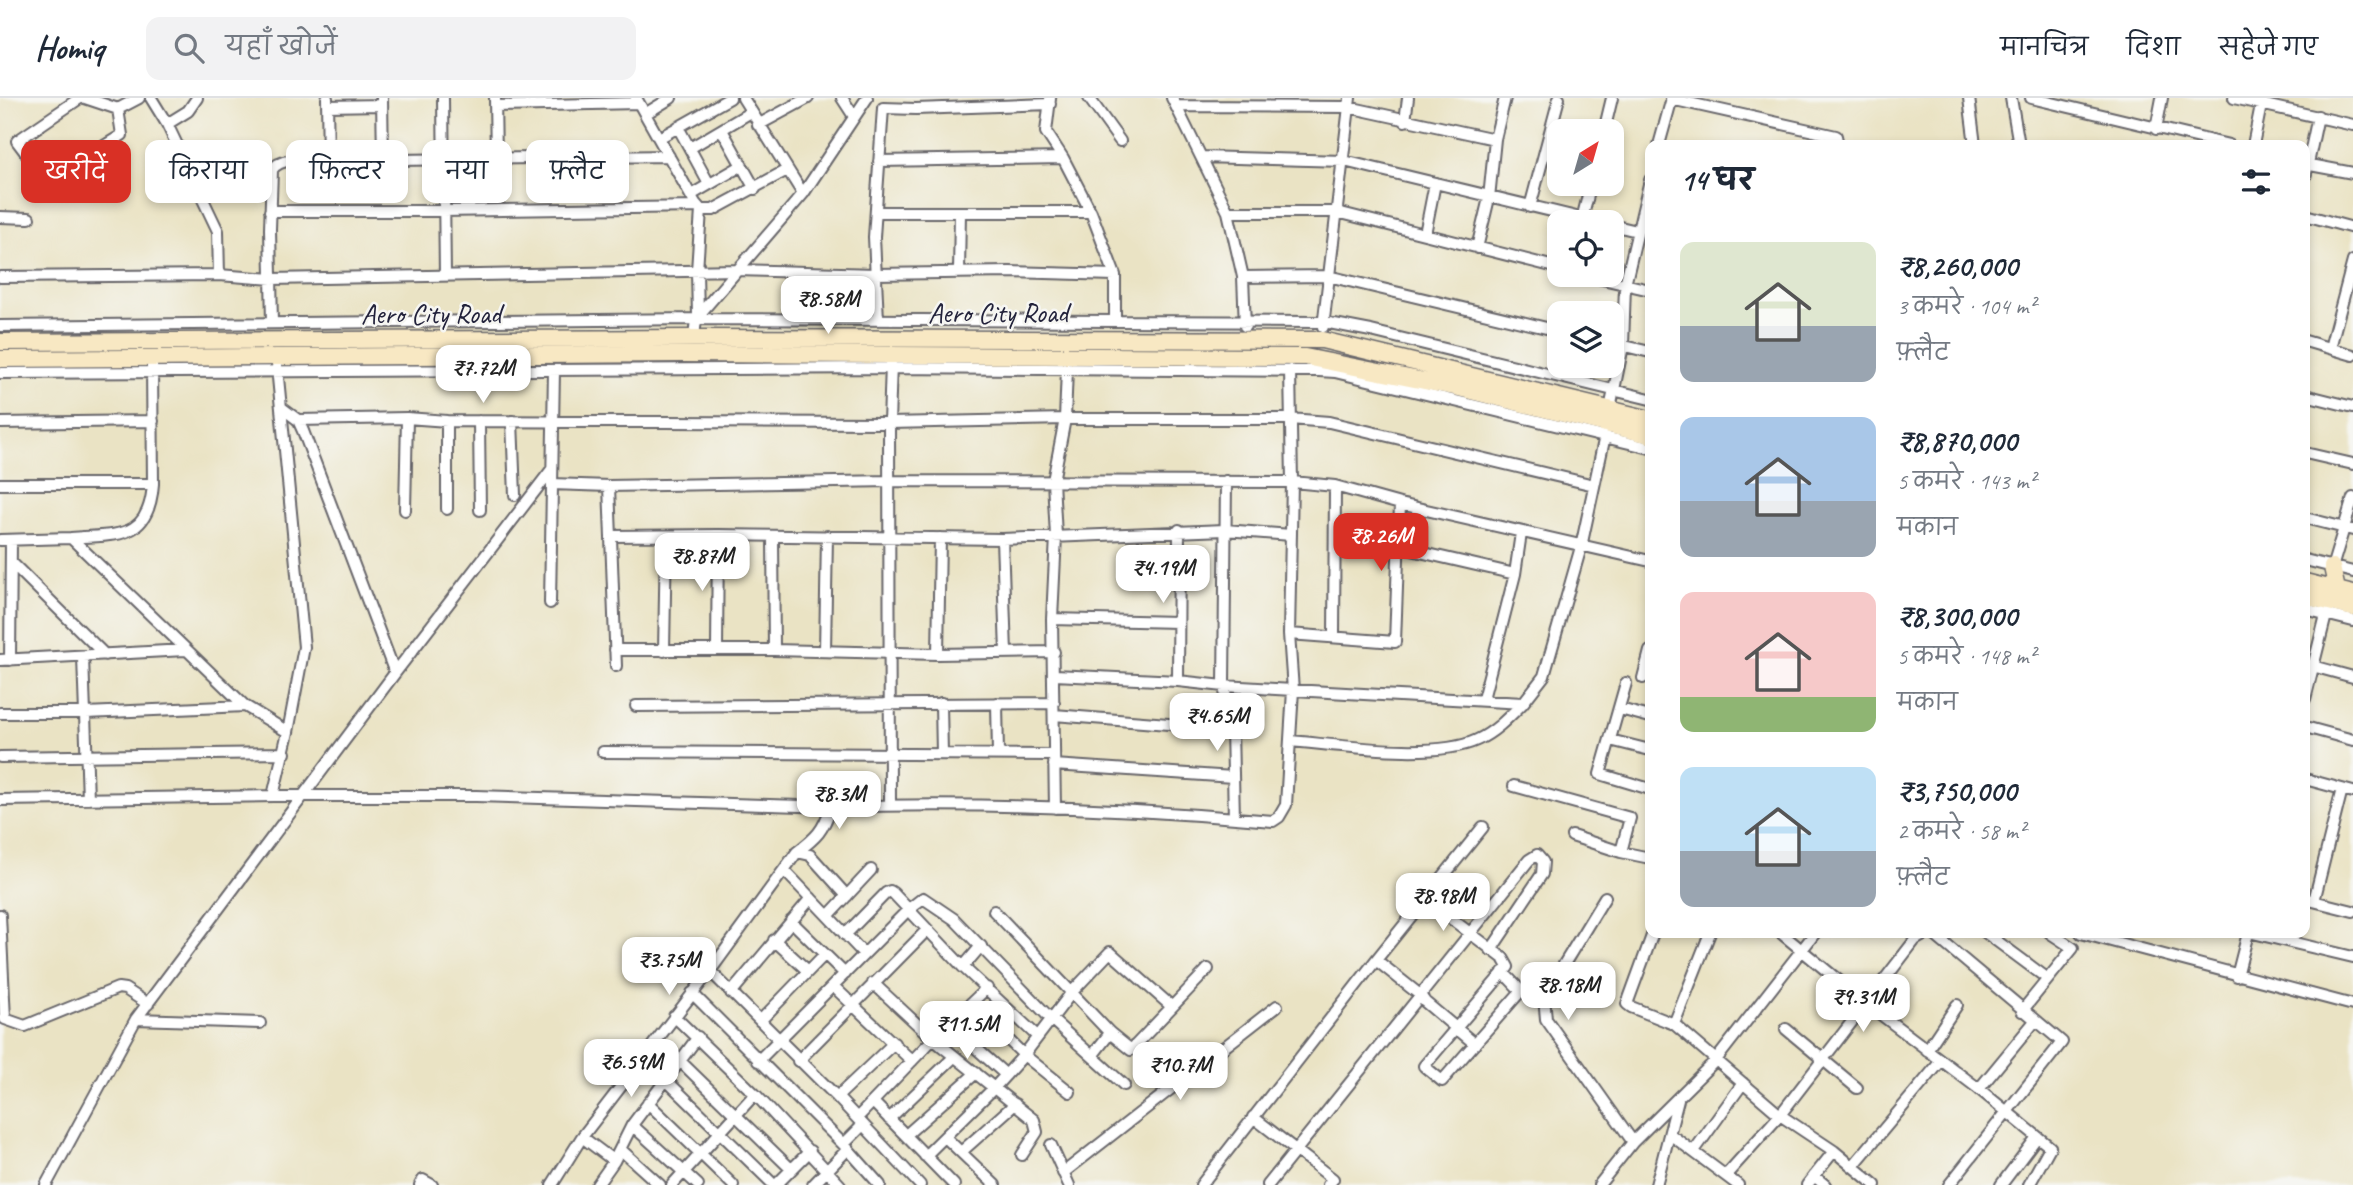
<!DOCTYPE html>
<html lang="hi">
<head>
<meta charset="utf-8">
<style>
  body { margin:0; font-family:Caveat,"Playpen Sans Deva",sans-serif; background:#f2f2f3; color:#1f2937; height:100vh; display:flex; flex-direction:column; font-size:26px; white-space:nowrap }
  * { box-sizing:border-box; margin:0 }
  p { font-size:23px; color:#747a83 }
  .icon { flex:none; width:38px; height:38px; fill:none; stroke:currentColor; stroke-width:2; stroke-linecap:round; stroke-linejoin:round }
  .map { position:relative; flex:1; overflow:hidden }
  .drawer { position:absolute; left:1645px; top:42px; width:665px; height:798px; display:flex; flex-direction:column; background:#fff; border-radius:14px; box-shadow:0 4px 10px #0003 }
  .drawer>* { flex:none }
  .top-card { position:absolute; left:21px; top:42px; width:665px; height:63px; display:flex; gap:14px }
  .needle { width:46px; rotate:37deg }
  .tools { position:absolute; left:1547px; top:21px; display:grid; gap:14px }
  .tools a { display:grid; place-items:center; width:77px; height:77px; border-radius:14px; background:#fff; box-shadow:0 4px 10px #0003; font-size:35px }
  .price { position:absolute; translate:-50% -60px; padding:0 16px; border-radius:14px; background:#fff; color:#222; font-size:23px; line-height:46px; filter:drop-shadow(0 2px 4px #0008) }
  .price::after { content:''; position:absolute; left:50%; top:42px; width:21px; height:16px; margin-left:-10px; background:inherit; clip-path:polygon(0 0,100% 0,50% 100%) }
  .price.current { background:#d93025; color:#fff }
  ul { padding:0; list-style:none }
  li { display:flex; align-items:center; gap:21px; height:175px; padding:0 35px }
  li span { display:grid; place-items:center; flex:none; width:196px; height:140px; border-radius:14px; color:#555 }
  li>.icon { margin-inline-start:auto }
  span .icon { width:84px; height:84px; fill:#fffc; stroke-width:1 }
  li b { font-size:30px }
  h2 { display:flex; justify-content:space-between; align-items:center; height:84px; padding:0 35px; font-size:30px }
  .chip { padding:0 24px; border-radius:14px; background:#fff; box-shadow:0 4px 10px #0003; font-size:24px; line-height:63px }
  .chip.current { background:#d93025; color:#fff }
  header { display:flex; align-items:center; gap:42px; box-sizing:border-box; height:98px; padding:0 35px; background:#fff; border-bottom:2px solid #e0e1e3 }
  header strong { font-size:33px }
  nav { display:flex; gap:38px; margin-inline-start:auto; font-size:24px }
  .search { width:490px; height:63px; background:#f2f2f3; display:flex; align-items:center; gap:18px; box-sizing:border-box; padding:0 24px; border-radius:14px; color:#747a83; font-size:26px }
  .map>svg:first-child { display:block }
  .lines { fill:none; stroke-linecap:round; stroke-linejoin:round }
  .street-casing { stroke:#68666b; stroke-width:14 }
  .secondary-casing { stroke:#68666b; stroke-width:19 }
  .street { stroke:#fff; stroke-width:10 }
  .secondary { stroke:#f8e8c3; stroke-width:16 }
  .labels { text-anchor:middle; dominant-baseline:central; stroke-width:5; stroke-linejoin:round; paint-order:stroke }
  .street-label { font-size:28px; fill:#22223b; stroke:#f6f6f2 }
</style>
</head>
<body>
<header>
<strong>Homiq</strong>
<div class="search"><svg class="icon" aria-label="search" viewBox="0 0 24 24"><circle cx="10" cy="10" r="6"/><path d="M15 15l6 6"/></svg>यहाँ खोजें</div>
<nav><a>मानचित्र</a><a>दिशा</a><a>सहेजे गए</a></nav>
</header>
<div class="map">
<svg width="2353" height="1087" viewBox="0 0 2353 1087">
  <rect width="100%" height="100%" fill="#f6f6f2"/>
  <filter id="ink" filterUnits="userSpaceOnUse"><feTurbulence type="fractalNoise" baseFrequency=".0143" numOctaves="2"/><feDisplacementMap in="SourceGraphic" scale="14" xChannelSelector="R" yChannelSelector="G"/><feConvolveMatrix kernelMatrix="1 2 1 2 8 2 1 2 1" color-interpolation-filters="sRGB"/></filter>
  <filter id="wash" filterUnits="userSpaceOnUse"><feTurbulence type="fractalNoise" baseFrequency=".00686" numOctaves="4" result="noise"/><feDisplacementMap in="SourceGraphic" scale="28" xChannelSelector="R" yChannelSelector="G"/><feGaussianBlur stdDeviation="1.57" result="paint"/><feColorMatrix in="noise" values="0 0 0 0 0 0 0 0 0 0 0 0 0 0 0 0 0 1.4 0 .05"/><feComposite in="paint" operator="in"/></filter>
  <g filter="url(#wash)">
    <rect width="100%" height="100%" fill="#eae3c4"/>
  </g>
  <g filter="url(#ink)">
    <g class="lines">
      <defs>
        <path id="street" d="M80 0 17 43 47 83 122 37 118 11
          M85 0 118 11 139 0
          M151 0 167 26 218 133 219 177
          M382 0 383 62
          M443 0 445 178
          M495 0 496 60
          M636 0 695 105 701 112H713L787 72
          M743 0 803 96
          M842 0 853 17
          M1089 0 1120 43
          M1172 0 1228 114 1243 179 1245 228
          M1969 0 1975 47
          M2011 0 2019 47
          M2031 0 2229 47
          M2234 0 2353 27
          M1050 1 1046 34 1063 60 1091 114 1115 177V223
          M1671 1 1836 38 1838 47
          M327 8 382 7
          M495 8 638 5
          M1177 8 1348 9 1495 41
          M645 16 671 0
          M1405 23 1408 0
          M167 26 188 13 197 0
          M758 27 808 0
          M678 29 709 86
          M2156 31 2162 0
          M722 32 755 91
          M1604 33 1612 0
          M659 40 730 0
          M1659 47 1672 0
          M2253 47 2262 2
          M690 50 751 14
          M1202 59 1344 63 1597 124
          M328 63 669 58
          M879 63 1063 60
          M2305 66 2353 75
          M2305 80 2318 18
          M691 97 741 68
          M1530 109 1559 0
          M270 113H443L698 109
          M876 114H1091
          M1228 114H1337L1559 170
          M2305 117 2353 130
          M0 119 29 120
          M1582 121 1591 86
          M1612 127 1637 133
          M1425 136 1435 85
          M1477 150 1489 100 1495 41 1505 0
          M959 175 960 114
          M1585 177 1650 192
          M0 179 219 177 272 181 737 172 875 176 1010 174 1115 177
          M1243 179 1328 178 1559 233
          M698 218 803 96 867 0
          M878 222 874 139 883 10 916 11 1050 6
          M272 225 270 131 272 72C281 57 312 63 328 63L327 0
          M0 228 696 221 1324 224 1371 233 1650 301
          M1323 229 1350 0
          M694 240 696 221 698 218 697 173 701 112
          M2305 243 2353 257
          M1612 245 1650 254
          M2330 250 2353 163
          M152 266 153 386C149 443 117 436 71 440L245 608 288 634 273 698
          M277 269 304 549 288 634
          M0 275 890 270 1319 273 1335 274 1650 350
          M2305 297 2353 309
          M282 310 298 322 303 333 395 575
          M1610 311 1623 248 1625 187 1650 82
          M298 322 407 320
          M479 323 480 412
          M512 323 515 397
          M0 325 153 323
          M2305 355 2353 366
          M1226 383 1224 588 1232 631 1234 720
          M0 386H153
          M552 386 609 388 890 383 1292 384 1335 388 1400 406 1650 463
          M609 388 616 568
          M447 411V323
          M405 412 407 320 447 323 889 325 1065 321H1290L1329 324 1594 387
          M2305 420 2353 432
          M612 438 718 437 1002 441 1225 432 1291 437
          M773 439 774 552
          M1002 441 1006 555
          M0 442 71 440
          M1398 449 1515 476
          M2305 462 2353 474
          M11 464 105 557
          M2331 473 2353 400
          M550 505 554 272
          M2305 511 2353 523
          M1052 521 1178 524
          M1289 536 1395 544 1400 406
          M1334 539 1335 388
          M615 552H774L938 556 1054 554
          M717 552 718 437
          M664 553 666 438
          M825 553 827 438
          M938 556 940 440
          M83 559 88 701
          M0 562 185 552
          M10 562 11 442
          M2305 566 2353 579
          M1055 577 1178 583 1224 588 1523 605 1544 578 1581 449 1606 333
          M1643 580 1650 553
          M1178 583 1179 432
          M1626 585 1600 676 1650 691
          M1483 601 1515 476 1521 435
          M2305 601 2329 505 2328 499
          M941 605 942 656
          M997 605 998 656
          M636 608 1054 605
          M1620 611 1650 619
          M0 615H86L245 608
          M1054 617 1232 631
          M2305 629 2353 642
          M1610 642 1650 652
          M1290 643C1339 647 1434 662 1477 642 1495 634 1509 619 1523 605
          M603 654 1054 657
          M0 659 285 655
          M1054 667 1233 679
          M2305 681 2353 694
          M1514 688 1630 720 1621 754
          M0 702 273 698H476L831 709C978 704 1126 710 1273 723L1279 719 1286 707 1293 592 1289 536 1292 384 1290 272
          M890 707 889 325 891 266
          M1055 710 1052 521 1056 438 1053 383 1065 321 1067 271
          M1572 738 1621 754 1650 760
          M797 754 810 757 847 798
          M784 772 864 856
          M1605 799 1544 899 1546 921 1633 1044
          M1425 801 1503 860 1508 869 1424 968 1442 983 1521 893 1503 874
          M2305 801 2353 813
          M2314 803 2342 691
          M994 813 1110 935 1131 952 1208 871
          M0 817 5 921 25 928 118 890 125 891 148 906
          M828 818 871 772
          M791 823 845 876
          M1653 835 1627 906 1631 909 1674 926
          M1710 835 1674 926 1780 1017 1834 1053 1875 1087
          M1781 835 1867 906 1979 991 2050 1049 2029 1087
          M1932 835 2062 944 1949 1087
          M1986 835 2048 881
          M2081 835 2353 907
          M2253 835 2353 859
          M845 837 886 795 890 793 893 795 963 869 1037 938
          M774 842 808 873
          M1376 862 1420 897 1425 904 1475 946
          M963 869 981 848
          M710 873 837 999 920 1087
          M2237 878 2248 835
          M873 885 933 941 1034 1022 1037 1034 1022 1057
          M833 888 912 963
          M692 895 848 1051 880 1087
          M731 895 811 800
          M971 906 1024 957 1070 994
          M2022 913 2073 850 2050 835
          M674 918 755 996 840 1087
          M136 921 260 925
          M760 923 825 856
          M949 926 1006 977
          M1786 931 1857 990
          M1927 952 1957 907
          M1092 958 1110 935
          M679 962 791 1071
          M758 963 909 811 923 800 954 821 1050 920 1124 987
          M798 963 927 832
          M665 981 774 1087
          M1979 991 2035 923
          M837 999 894 945
          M873 1004 954 1087
          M648 1005 733 1087
          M1253 1019 1333 1081 1328 1087
          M857 1020 933 941 987 890
          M889 1021 954 959
          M632 1027 698 1087
          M906 1037 976 975
          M1671 1037 1738 1087
          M582 1039 614 1063
          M945 1039 995 1087
          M844 1046 863 1027
          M1051 1047 1069 1087
          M620 1051 660 1087
          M1694 1053 1743 985
          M961 1054 1015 1006
          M925 1058 994 990 1024 957 1072 894 1110 854 1171 908
          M1853 1068 1941 963
          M1063 1075 1277 908
          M1726 1077 1780 1017 1915 842 1927 835
          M1814 1078 1825 1087
          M46 1087 136 921 395 575 552 371
          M420 1087 423 1082 432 1087
          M552 1087 582 1039 710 873 797 754C817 739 823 733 831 709
          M597 1087 614 1063 632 1027 698 939
          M672 1087 755 996
          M776 1087 810 1053
          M813 1087 848 1051
          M1201 1087 1376 862 1483 729
          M1268 1087 1529 762 1537 757 1543 764 1542 776 1491 852
          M1599 1087 1633 1044 1716 962 1815 835
          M1656 1087 1678 1002
          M1807 1087 1834 1053
          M2001 1087 2037 1039"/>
        <path id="secondary" d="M0 244 694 240 1322 242 1650 321
          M0 261 682 256 1305 259 1459 290 1650 337
          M2332 469 2337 492
          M2305 484 2353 496
          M2305 498 2353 510"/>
      </defs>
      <use href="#street" class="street-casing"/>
      <use href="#secondary" class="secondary-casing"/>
      <use href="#street" class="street"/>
      <use href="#secondary" class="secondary"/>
    </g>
  </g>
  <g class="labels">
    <g class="street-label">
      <text x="998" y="214">Aero City Road</text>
      <text x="431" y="215">Aero City Road</text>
    </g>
  </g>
</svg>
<div class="tools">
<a><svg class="needle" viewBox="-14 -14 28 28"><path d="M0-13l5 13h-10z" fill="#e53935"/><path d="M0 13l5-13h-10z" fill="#747a83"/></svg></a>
<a><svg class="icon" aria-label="locate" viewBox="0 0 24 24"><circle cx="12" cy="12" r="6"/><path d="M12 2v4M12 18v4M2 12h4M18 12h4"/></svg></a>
<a><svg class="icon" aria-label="layers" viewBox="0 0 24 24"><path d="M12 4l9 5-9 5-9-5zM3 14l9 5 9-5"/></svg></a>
</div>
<b class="price" style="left:828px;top:238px">₹8.58M</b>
<b class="price" style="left:483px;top:307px">₹7.72M</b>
<b class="price current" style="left:1381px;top:475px">₹8.26M</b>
<b class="price" style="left:702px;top:495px">₹8.87M</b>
<b class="price" style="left:1163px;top:507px">₹4.19M</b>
<b class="price" style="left:1217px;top:655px">₹4.65M</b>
<b class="price" style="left:839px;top:733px">₹8.3M</b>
<b class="price" style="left:1443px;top:835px">₹8.98M</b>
<b class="price" style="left:669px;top:899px">₹3.75M</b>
<b class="price" style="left:1568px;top:924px">₹8.18M</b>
<b class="price" style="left:1863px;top:936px">₹9.31M</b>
<b class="price" style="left:967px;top:963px">₹11.5M</b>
<b class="price" style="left:631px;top:1001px">₹6.59M</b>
<b class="price" style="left:1180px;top:1004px">₹10.7M</b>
<div class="top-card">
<a class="chip current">खरीदें</a>
<a class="chip">किराया</a>
<a class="chip">फ़िल्टर</a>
<a class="chip">नया</a>
<a class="chip">फ़्लैट</a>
</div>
<section class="drawer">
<h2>14 घर<svg class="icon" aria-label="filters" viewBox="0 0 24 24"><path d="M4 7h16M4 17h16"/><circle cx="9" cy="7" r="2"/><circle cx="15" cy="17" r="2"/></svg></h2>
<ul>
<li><span style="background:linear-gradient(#dfe7d0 60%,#9aa5b1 0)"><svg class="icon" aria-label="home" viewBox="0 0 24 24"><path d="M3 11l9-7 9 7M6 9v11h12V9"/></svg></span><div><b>₹8,260,000</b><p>3 कमरे · 104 m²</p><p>फ़्लैट</p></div></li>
<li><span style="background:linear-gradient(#a9c7e8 60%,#9aa5b1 0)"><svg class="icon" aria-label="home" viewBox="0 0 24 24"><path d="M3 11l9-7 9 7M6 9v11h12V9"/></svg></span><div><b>₹8,870,000</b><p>5 कमरे · 143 m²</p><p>मकान</p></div></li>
<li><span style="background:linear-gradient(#f6c9c9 75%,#8fb573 0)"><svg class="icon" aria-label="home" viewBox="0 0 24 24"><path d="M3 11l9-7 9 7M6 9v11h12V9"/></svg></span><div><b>₹8,300,000</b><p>5 कमरे · 148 m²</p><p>मकान</p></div></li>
<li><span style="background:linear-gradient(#bfe0f5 60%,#9aa5b1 0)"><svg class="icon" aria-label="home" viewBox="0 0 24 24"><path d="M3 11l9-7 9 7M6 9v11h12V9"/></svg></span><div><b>₹3,750,000</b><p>2 कमरे · 58 m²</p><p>फ़्लैट</p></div></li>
</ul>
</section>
</div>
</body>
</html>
